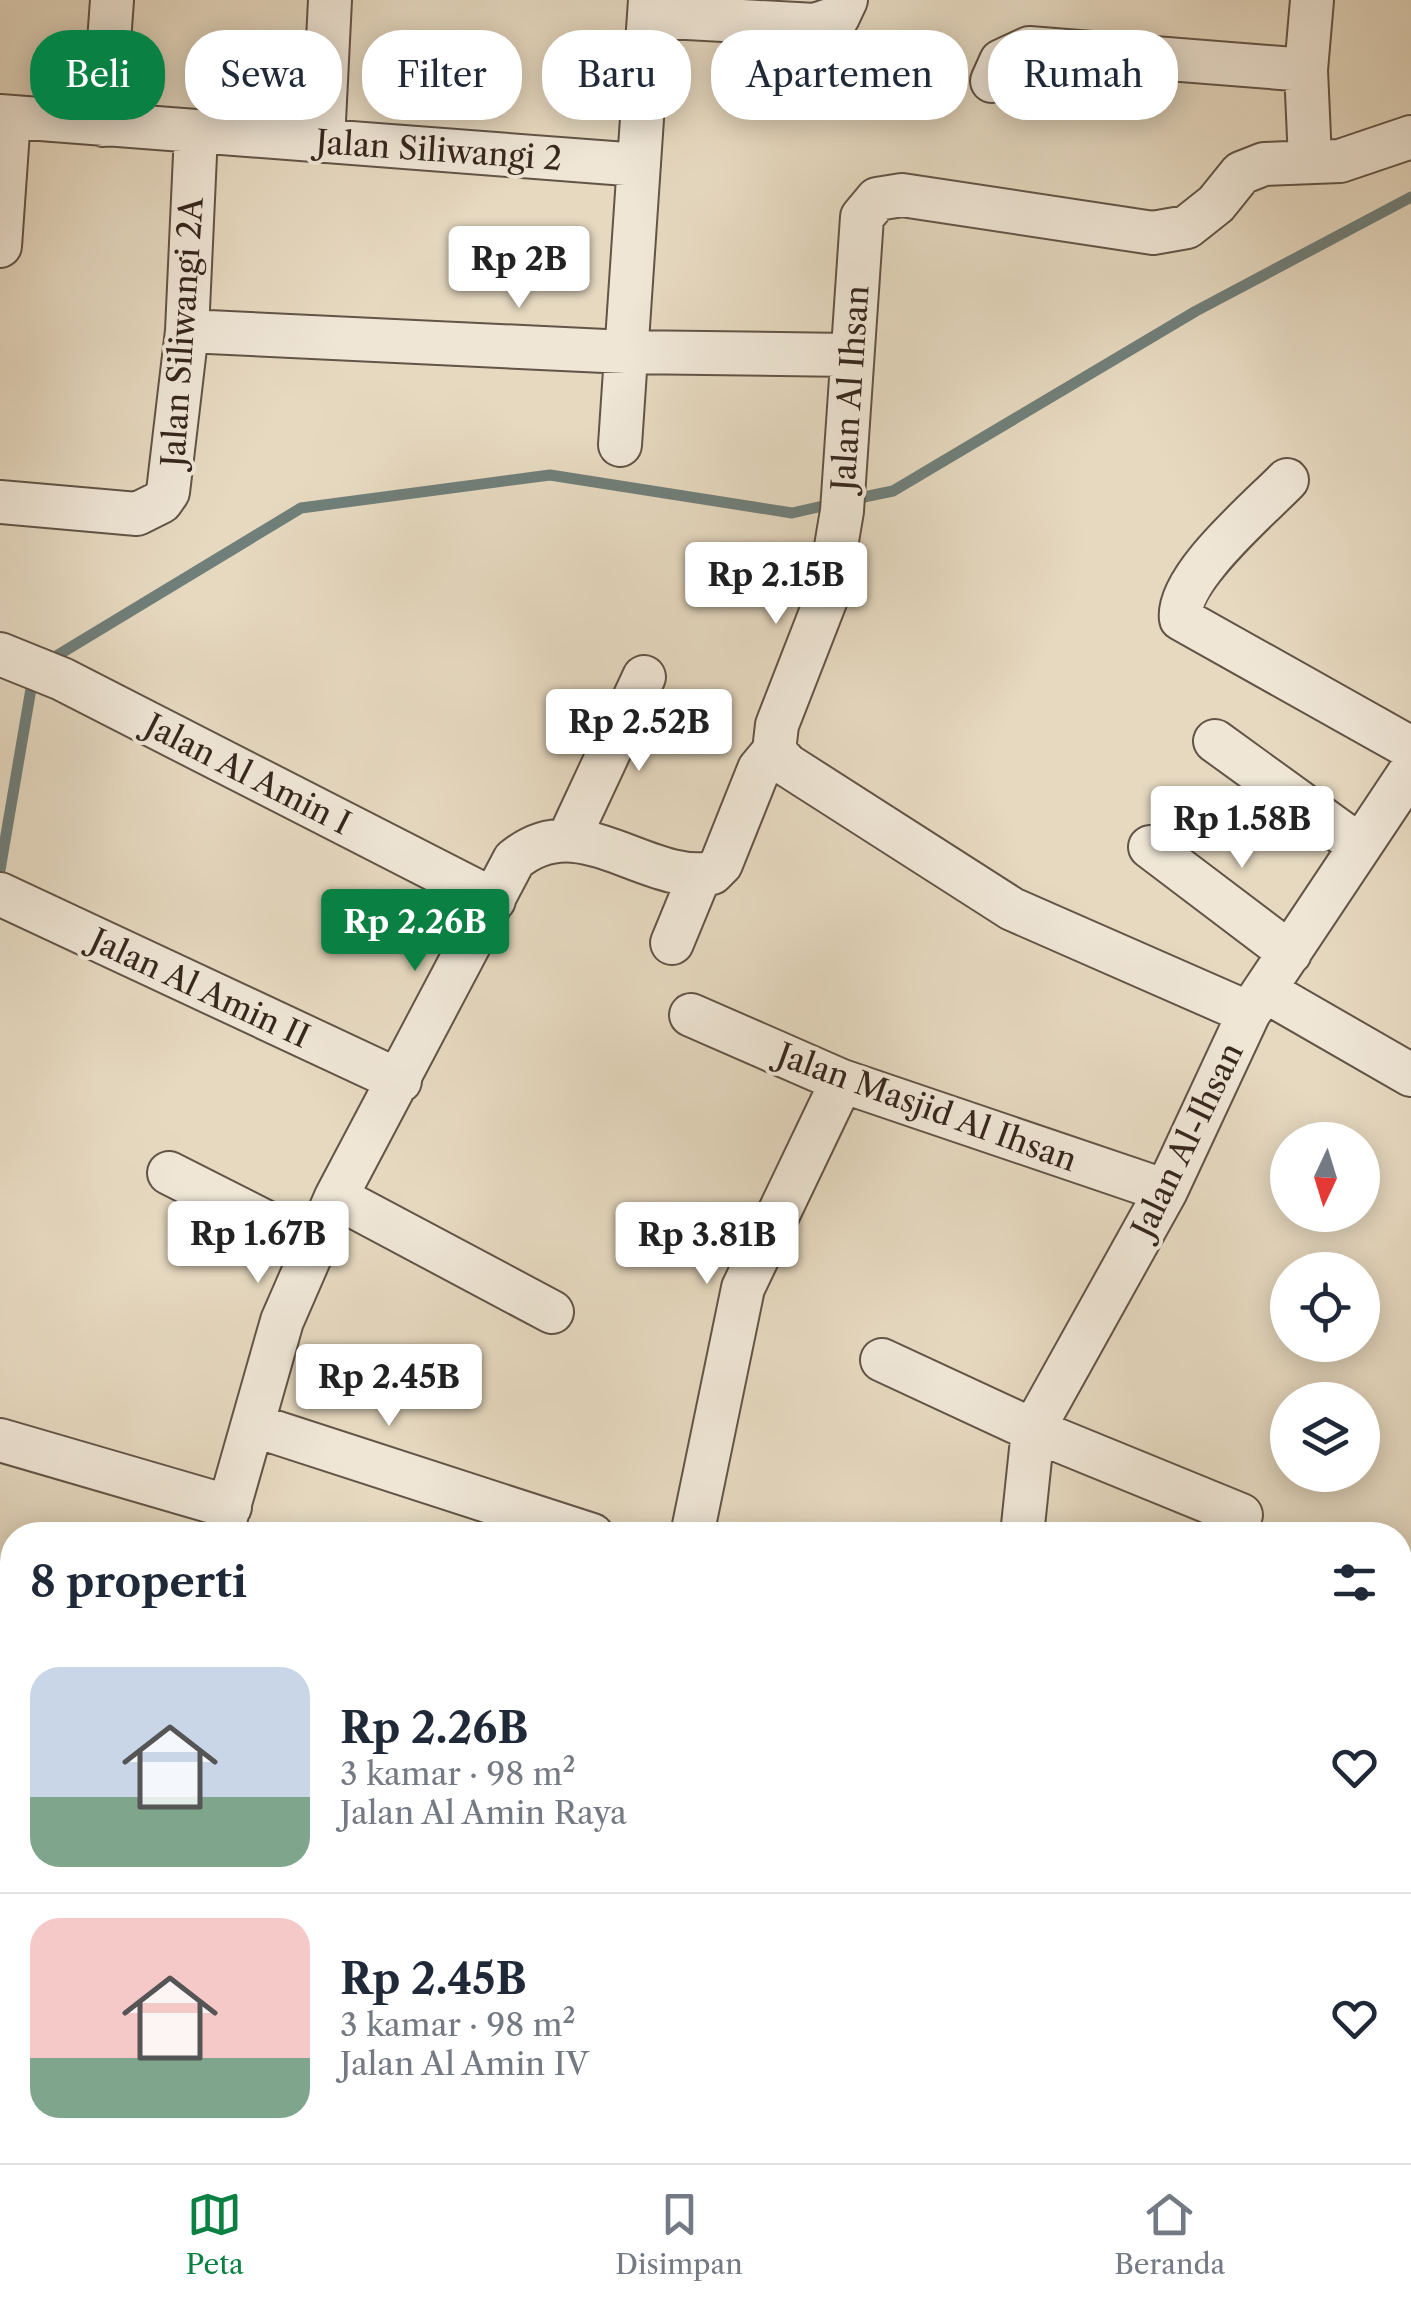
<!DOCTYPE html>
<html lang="id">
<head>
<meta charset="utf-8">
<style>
  body { margin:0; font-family:"Libre Caslon Text",serif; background:#f2f2f3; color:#1f2937; height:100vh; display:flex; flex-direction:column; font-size:38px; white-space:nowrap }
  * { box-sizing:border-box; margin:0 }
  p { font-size:32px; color:#747a83 }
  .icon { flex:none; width:55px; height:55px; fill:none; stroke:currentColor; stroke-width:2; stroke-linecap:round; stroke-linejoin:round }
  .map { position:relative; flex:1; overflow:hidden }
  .sheet { position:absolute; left:0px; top:1522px; width:1412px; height:642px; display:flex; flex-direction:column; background:#fff; border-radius:40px 40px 0 0; box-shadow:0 5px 25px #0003 }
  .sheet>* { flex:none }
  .guide { position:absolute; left:30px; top:30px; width:1352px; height:90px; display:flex; gap:20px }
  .needle { width:65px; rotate:184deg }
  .tools { position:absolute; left:1270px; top:1122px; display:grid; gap:20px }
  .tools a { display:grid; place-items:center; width:110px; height:110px; border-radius:50%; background:#fff; box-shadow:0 5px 25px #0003; font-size:50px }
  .price { position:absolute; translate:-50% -85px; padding:0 22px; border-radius:10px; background:#fff; color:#222; font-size:32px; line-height:65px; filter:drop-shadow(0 2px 5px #0008) }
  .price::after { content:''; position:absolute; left:50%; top:60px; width:30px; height:22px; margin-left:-15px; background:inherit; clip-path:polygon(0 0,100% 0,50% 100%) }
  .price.selected { background:#0b8043; color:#fff }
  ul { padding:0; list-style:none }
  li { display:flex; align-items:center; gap:30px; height:250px; padding:0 30px }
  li+li { border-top:2px solid #e0e1e3 }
  li span { display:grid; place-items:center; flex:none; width:280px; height:200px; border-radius:30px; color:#555 }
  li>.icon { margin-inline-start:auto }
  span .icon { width:120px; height:120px; fill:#fffc; stroke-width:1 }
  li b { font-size:42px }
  h2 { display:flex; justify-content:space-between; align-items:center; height:120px; padding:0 30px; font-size:42px }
  .chip { padding:0 35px; border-radius:40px; background:#fff; box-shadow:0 5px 25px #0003; font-size:35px; line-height:90px }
  .chip.selected { background:#0b8043; color:#fff }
  .dock { display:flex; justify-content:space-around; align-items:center; height:140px; border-top:2px solid #e0e1e3; background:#fff; font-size:28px; color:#747a83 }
  .dock a { display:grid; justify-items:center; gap:5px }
  .dock .selected { color:#0b8043 }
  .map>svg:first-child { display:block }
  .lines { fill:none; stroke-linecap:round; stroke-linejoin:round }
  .stream { stroke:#707f7a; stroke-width:11 }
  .minor-casing { stroke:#625446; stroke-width:46 }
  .minor { stroke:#efe6d6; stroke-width:42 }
  .labels { text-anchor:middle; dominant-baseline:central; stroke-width:8; stroke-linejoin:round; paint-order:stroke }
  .street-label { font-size:32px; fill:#36271d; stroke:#efe6d6 }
</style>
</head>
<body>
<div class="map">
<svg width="1411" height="2163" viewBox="0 0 1411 2163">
  <rect width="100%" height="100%" fill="#e6d9c0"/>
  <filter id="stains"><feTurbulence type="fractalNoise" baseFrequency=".002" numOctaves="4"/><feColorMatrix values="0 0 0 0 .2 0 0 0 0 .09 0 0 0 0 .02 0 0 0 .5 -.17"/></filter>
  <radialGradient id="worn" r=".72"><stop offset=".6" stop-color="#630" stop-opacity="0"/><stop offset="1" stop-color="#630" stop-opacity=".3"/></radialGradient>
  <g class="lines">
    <path class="stream" d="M854 499 893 491 1196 311 1411 197
      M48 661 301 508 550 475 792 513 836 503
      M0 870 33 677"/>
    <defs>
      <path id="minor" d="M650 16 815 25 838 17 846 0
        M992 81 1001 61 1029 48 1306 70
        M0 116 639 165
        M103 125 112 0
        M323 141 330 0
        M1310 160 1306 70 1312 0
        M0 246 9 117
        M187 331 626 352 850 355
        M620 445 650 0
        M1287 480C1260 508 1175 579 1181 619L1411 748
        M0 502 137 514 161 502 168 492 187 331 196 133
        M0 654 62 679 494 900
        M1215 741 1360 846
        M774 751 777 725 828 594 842 511 862 217 877 199 902 195 1153 233 1187 227 1216 204 1241 173 1264 164 1340 161 1411 137
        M774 751 787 765 1012 909 1249 1013
        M568 840 644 677
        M1150 847 1290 953
        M0 894 400 1081
        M672 943 700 875
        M1265 991 1411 1075
        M691 1015 842 1081 1166 1191
        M169 1173 315 1247
        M336 1197 552 1312
        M882 1360 1033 1430 1241 1515
        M253 1425 592 1535
        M0 1440 230 1507
        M221 1535 282 1321 336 1197 514 860C580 805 645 885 712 873L721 864 759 769 774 751
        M692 1535 743 1288 842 1081
        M1022 1535 1033 1430 1166 1191 1249 1013 1411 770
        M1400 1597 1411 1604
        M1400 1794 1411 1800
        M0 1848 12 1852
        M2 1980 12 1942
        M1400 2064 1411 2065
        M0 2105 12 2109
        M68 2152 110 2163
        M867 2152 896 2163
        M196 2163 201 2152
        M566 2163 571 2152
        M1216 2163V2152"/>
    </defs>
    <use href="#minor" class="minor-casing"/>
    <use href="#minor" class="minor"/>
  </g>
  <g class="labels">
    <g class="street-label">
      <text transform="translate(439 150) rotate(4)">Jalan Siliwangi 2</text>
      <text transform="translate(182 332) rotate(-86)">Jalan Siliwangi 2A</text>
      <text transform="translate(850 388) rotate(-86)">Jalan Al Ihsan</text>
      <text transform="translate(248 774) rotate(27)">Jalan Al Amin I</text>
      <text transform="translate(200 988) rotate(25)">Jalan Al Amin II</text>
      <text transform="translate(927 1107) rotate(20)">Jalan Masjid Al Ihsan</text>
      <text transform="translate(1187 1140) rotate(-64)">Jalan Al-Ihsan</text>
    </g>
  </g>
  <rect width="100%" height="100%" filter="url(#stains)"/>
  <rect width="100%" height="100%" fill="url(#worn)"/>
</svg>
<div class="tools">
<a><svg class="needle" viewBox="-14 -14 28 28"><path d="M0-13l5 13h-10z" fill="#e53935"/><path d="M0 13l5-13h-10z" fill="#747a83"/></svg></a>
<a><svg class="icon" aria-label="locate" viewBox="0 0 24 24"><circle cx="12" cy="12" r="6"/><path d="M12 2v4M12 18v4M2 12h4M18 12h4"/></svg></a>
<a><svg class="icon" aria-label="layers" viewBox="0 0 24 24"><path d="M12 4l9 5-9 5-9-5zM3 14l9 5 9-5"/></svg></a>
</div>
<b class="price" style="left:519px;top:311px">Rp 2B</b>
<b class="price" style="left:776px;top:627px">Rp 2.15B</b>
<b class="price" style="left:639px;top:774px">Rp 2.52B</b>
<b class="price" style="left:1242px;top:871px">Rp 1.58B</b>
<b class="price selected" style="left:415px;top:974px">Rp 2.26B</b>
<b class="price" style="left:258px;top:1286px">Rp 1.67B</b>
<b class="price" style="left:707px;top:1287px">Rp 3.81B</b>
<b class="price" style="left:389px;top:1429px">Rp 2.45B</b>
<div class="guide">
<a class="chip selected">Beli</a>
<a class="chip">Sewa</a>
<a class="chip">Filter</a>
<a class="chip">Baru</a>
<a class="chip">Apartemen</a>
<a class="chip">Rumah</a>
</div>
<section class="sheet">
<h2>8 properti<svg class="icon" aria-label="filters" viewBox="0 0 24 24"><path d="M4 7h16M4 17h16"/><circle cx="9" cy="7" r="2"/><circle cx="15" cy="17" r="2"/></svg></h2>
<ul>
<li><span style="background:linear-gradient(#c9d6e8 65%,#7fa58c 0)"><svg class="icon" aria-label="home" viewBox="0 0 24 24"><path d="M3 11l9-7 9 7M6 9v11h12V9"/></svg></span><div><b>Rp 2.26B</b><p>3 kamar · 98 m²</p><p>Jalan Al Amin Raya</p></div><svg class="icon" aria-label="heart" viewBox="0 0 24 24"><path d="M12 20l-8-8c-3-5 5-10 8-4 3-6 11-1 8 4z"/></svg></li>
<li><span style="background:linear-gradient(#f6c9c9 70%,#7fa58c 0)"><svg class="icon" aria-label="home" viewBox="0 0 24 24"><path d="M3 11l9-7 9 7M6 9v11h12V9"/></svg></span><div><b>Rp 2.45B</b><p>3 kamar · 98 m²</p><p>Jalan Al Amin IV</p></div><svg class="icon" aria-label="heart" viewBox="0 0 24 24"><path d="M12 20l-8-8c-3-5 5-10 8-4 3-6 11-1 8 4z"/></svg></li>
</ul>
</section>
</div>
<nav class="dock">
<a class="selected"><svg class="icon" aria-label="map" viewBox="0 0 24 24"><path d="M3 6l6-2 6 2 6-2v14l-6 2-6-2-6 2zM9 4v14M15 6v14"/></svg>Peta</a>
<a><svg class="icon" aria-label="saved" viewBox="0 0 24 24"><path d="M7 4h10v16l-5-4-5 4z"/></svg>Disimpan</a>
<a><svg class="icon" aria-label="home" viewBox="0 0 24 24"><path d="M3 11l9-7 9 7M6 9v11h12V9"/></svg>Beranda</a>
</nav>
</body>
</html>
